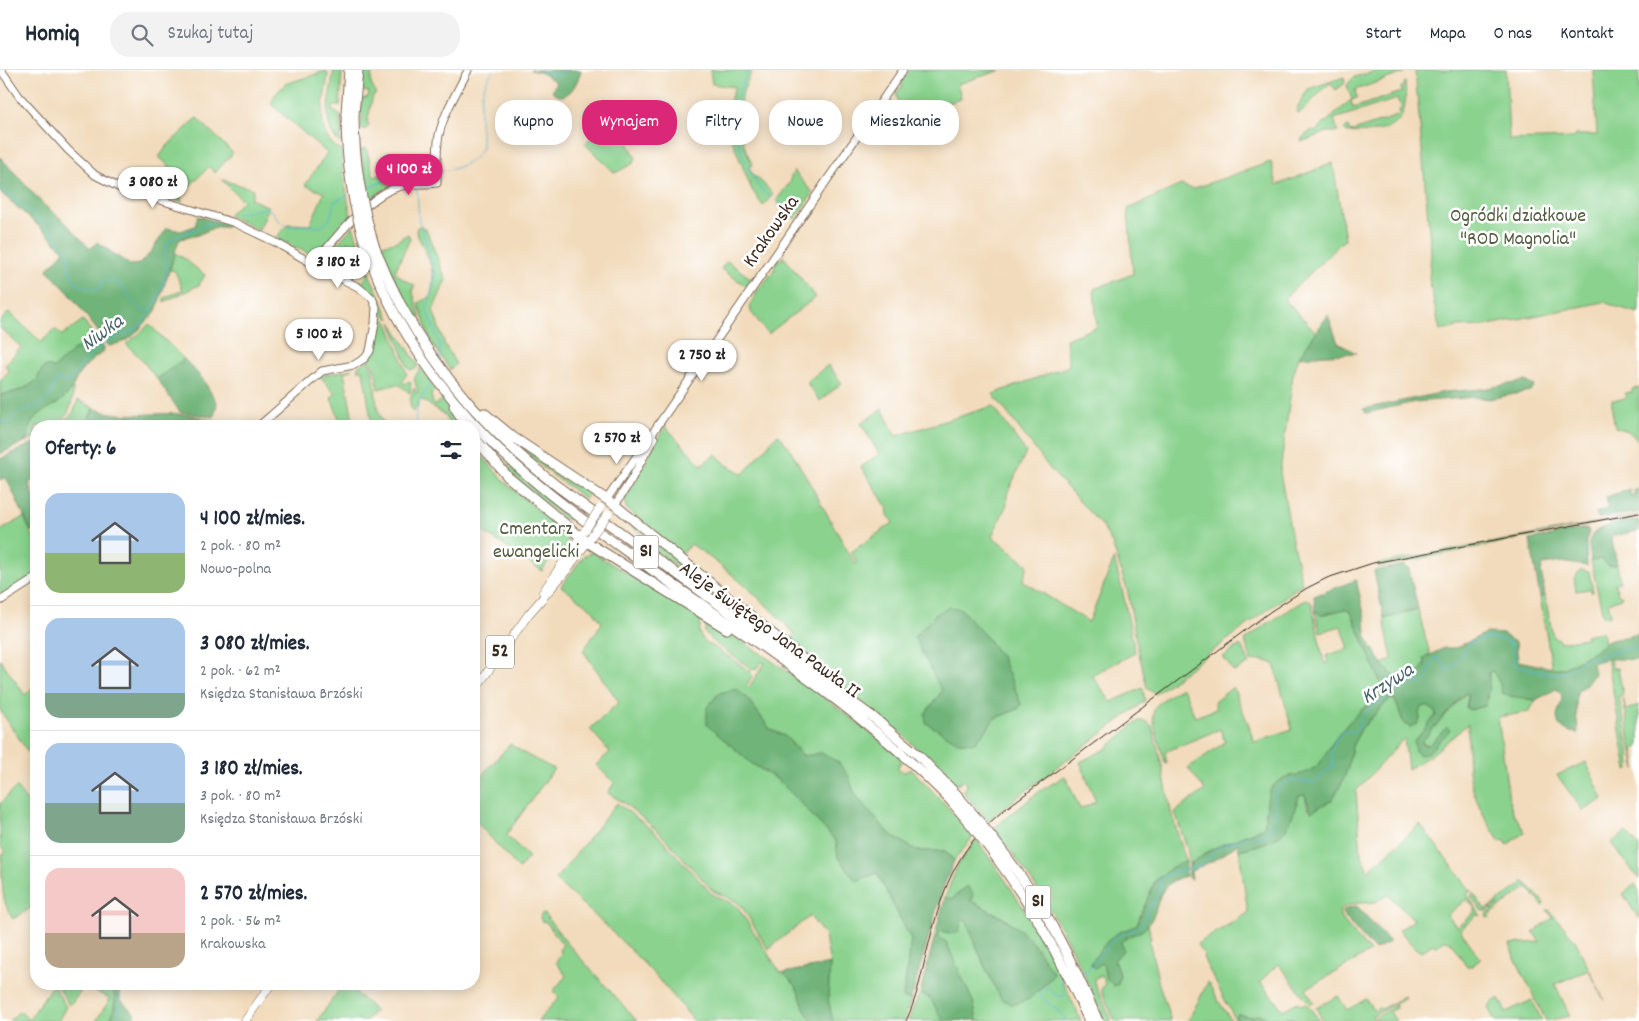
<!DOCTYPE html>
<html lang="pl">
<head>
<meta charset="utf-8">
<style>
  body { margin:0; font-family:Dekko,sans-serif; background:#f2f2f3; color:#1f2937; height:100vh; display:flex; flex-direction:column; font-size:19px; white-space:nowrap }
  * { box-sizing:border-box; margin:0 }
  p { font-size:16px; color:#747a83 }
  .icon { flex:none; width:28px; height:28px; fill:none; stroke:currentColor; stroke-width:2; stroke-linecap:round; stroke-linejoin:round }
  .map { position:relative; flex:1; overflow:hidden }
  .sheet { position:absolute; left:30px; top:350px; width:450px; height:570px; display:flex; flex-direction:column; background:#fff; border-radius:20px; box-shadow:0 2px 12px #0003 }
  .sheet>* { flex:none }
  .top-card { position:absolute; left:495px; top:30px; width:475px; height:45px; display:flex; gap:10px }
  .price { position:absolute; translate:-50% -42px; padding:0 11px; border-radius:18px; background:#fff; color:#222; font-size:16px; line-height:32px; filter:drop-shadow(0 1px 2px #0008) }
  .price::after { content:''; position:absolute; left:50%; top:30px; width:15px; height:11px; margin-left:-8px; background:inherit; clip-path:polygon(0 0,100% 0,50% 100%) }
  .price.on { background:#db2777; color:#fff }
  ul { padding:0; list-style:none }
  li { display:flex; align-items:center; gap:15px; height:125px; padding:0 15px }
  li+li { border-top:1px solid #e0e1e3 }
  li span { display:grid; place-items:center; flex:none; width:140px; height:100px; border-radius:15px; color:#555 }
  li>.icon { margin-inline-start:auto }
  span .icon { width:60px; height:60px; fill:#fffc; stroke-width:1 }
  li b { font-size:21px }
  h2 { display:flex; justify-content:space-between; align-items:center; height:60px; padding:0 15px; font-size:21px }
  .pill { padding:0 18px; border-radius:20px; background:#fff; box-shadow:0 2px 12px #0003; font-size:18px; line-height:45px }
  .pill.on { background:#db2777; color:#fff }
  header { display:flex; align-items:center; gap:30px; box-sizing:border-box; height:70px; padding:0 25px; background:#fff; border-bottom:1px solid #e0e1e3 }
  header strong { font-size:24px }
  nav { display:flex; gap:28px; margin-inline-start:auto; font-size:18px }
  .search { width:350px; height:45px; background:#f2f2f3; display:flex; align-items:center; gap:12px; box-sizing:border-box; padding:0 18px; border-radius:20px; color:#747a83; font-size:19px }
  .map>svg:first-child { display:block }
  .green { fill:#8ad28e; stroke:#627e56; fill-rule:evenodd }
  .forest { fill:#6fb479; stroke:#556f4c }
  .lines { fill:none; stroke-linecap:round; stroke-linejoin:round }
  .stream { stroke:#5ab5d8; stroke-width:1 }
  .secondary-casing { stroke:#7b6855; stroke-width:9 }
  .primary-casing { stroke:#7b6855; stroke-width:9 }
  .highway-casing { stroke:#7b6855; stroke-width:11 }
  .secondary { stroke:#fff; stroke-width:7 }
  .primary { stroke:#fff; stroke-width:8 }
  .highway { stroke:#fff; stroke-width:9 }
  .rail { stroke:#3b2a1e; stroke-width:1 }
  .primary-bridge-casing { stroke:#7b6855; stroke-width:9; stroke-linecap:butt }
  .highway-bridge-casing { stroke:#7b6855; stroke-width:11; stroke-linecap:butt }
  .primary-bridge { stroke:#fff; stroke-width:8 }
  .highway-bridge { stroke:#fff; stroke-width:9 }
  .labels { text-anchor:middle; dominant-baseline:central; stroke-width:5; stroke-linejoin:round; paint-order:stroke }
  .shield { fill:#fff; stroke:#766a62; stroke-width:1 }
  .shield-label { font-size:19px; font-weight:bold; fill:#3b2a1e }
  .park-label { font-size:20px; fill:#535c40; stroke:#fff }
  .street-label { font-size:20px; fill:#3b2a1e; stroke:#fff }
  .water-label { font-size:21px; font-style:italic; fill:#476268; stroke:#fff }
</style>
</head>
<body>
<header>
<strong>Homiq</strong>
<div class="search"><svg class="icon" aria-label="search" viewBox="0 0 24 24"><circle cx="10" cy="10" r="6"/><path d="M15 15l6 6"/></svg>Szukaj tutaj</div>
<nav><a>Start</a><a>Mapa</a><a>O nas</a><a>Kontakt</a></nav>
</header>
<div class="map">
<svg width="1639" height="951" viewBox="0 0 1639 951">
  <rect width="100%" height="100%" fill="#fff"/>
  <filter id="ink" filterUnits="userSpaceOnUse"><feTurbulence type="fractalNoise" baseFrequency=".02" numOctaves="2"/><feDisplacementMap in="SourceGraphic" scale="10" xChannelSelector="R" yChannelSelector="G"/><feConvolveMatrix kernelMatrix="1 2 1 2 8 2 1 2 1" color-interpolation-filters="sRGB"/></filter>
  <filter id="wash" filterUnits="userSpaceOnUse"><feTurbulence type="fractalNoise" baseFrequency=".0096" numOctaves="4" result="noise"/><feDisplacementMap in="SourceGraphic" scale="20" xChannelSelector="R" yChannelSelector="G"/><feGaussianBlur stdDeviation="1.12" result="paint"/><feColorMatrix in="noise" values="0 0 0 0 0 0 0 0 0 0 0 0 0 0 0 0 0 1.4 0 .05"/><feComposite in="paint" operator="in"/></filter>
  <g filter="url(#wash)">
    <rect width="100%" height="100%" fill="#f2dbbc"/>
    <path class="green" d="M334 0H342L340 36H333V41L340 45 341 73C319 60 331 21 334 0Z
      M364 0H372L371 14 376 23 375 25H373L367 54 370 55 366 59H361L362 29 368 27 369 22 362 21Z
      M710 0H751V3C748 10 744 18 742 25 734 47 742 75 753 95L749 97 755 108 757 107 773 124 763 136 752 120 732 70 728 36 735 17 712 14Z
      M909 0H1001L958 14 961 29 902 46 896 24 902 16 901 12Z
      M1380 0H1403L1404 3 1355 20 1357 28 1352 30 1347 15 1354 7Z
      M1415 0H1506L1509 70 1573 68 1575 65H1597L1593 0H1639V243L1617 237 1604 232 1483 256 1457 257 1440 261 1429 209 1431 183Z
      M326 1 328 5C325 30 312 65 341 80L343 102 351 148 321 181 308 184 302 179 301 180 276 168 288 154 310 155 324 123 305 115 327 83 271 34 275 25 285 14Z
      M1344 7 1345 13 1336 20 1330 13 1299 44 1297 42 1298 36 1308 19Z
      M1404 12H1405C1409 62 1389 61 1347 63L1344 59 1348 57 1350 62 1400 45 1399 40 1402 38 1397 29 1334 49 1338 62H1327L1301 72 1302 68 1312 60 1315 62 1351 30 1353 38 1402 22 1401 17 1404 16Z
      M613 43 636 88 634 93 615 103 585 74C592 67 605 46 613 43Z
      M197 48 233 83 215 103 209 97 180 125 182 132 171 128 185 114V111L159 87 167 76Z
      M366 78 374 107C395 99 409 95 432 96L431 108 427 111C403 114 387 114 368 131L361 80Z
      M1271 92 1277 115 1333 93 1345 169 1284 229 1316 262 1299 287 1293 305 1280 402 1292 469 1302 514 1155 624 1147 618 1136 570 1128 523 1112 473 1102 456 1050 399 993 324 1069 296 1066 269 1097 257 1094 219 1133 204 1128 139 1181 115 1192 119Z
      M794 101 813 123 795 149 776 131 791 111 790 109Z
      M222 110 253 119 251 129 269 137 259 160 228 145 243 131Z
      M353 156 361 180 359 181 357 189 355 178 348 171 329 193 338 201 327 198 323 193 324 188Z
      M422 156 424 159H426L446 210 433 240 445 275 456 294 450 300 430 270 418 233 430 227C438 200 427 185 416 162L417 157Z
      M408 164 410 169 395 201 401 208 414 215V218L412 219 424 262 396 211 381 175 395 172Z
      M362 182 371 208 390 249 380 242C378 226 371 220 358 213L359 210 363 212 368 204 359 196V190Z
      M174 183C186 187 194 198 205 205L199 215 164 232V228L183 220 175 201 170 200Z
      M783 186 816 227 768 264 751 242 749 236 758 220 773 202 779 187 782 190Z
      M727 191 753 210 748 217 721 199Z
      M9 242 41 272 55 259 62 265 83 250 97 269 93 268 73 281 54 298 46 296C40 300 40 304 37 309 29 319 12 323 0 325V311L9 301 5 295 21 277 0 258V251Z
      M381 248 386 250 389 255 407 304 402 311 404 314 409 311 411 312 410 323 398 314 378 319 376 304 369 287 378 250Z
      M391 252 418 295 416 298 410 300 408 298Z
      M149 254 184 289 157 309 142 290 126 274 138 265Z
      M368 290C380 311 370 338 387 356H372L363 300H358V296Z
      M828 295 842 313 820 331 808 315V311Z
      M420 298 435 319 431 325 433 333 435 335 443 329 461 356H449L446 346 421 329 413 342C408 333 410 328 414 318L416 323 418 322 414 309Z
      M352 299V300L344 302 354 356H342L331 328 335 324 320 306Z
      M446 312 489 361 536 404 799 597 798 598 534 406C501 377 472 347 445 313Z
      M73 318C73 333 69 350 53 356 49 358 41 356 36 356V367L24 372 28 369V359L33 351 45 339 57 334Z
      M1639 318V371L1628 361 1615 357 1612 341V330L1625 329 1627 327 1625 323 1633 322 1632 319Z
      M78 330 94 338 89 348 95 356H59L73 343Z
      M993 336 1026 382 1007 424V434L992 466 1028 495 1023 511 1089 552 1114 489 1123 523 1135 583 1092 605 1111 632 1143 618 1145 631 1007 735 988 751 963 722 967 716 965 710 957 715 955 713 953 714 901 663 811 592 812 591 816 593 789 571 795 564C764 531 728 499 691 474L682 484 627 439 624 432 665 356 701 395 716 384 727 395 743 404 778 364 790 379 804 403 855 494 857 493 851 482 893 453 887 443 888 439 861 397 879 384 861 353 882 339 896 366ZM988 569 1002 588 1021 634 1018 639 995 648 984 663 925 644 942 621Z
      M476 363 522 409 571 446 567 451 506 400Z
      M511 369 591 422 585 429 540 395Z
      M474 377 510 417 567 463C571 473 565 478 560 486L554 482 542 501 494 469 474 457Z
      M620 444 744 545 652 478 655 475 621 448 619 446Z
      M1639 445 1378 497 1377 494Z
      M24 447 36 473V505L2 527 0 522V461Z
      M592 482 699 547 701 551 699 562 702 569 751 602 752 607 746 616 749 617 765 593 762 592 757 598 752 599 717 575 704 562 707 553 709 552 716 555C780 594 842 639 900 687L902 692 899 694 898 699 904 702 911 699 943 732 973 767 954 791 946 781H917L891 765 866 738 854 722 848 705 821 683 804 686 786 667 770 659 747 628 751 693 778 710 795 727 836 771 838 787 877 803 911 869 903 928 911 929 904 951H833L828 929 830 894 825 866 810 846 768 879 744 840 737 832 713 821 659 762 624 733 608 723 614 713 596 695 610 682 590 659 619 632 583 581 602 553 593 540 561 516 584 486Z
      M1601 489 1609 496 1617 494 1620 512 1615 513 1618 525H1622L1621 528 1608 533 1611 544 1609 546H1603L1591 491Z
      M1581 500 1589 502 1593 520 1592 523 1590 519 1576 521 1574 508Z
      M1545 526 1553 567 1559 569 1560 572 1586 568 1585 565 1601 562 1603 564 1605 573 1594 582 1564 598H1552L1540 527Z
      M1306 529 1311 531 1324 593 1328 592 1326 586 1349 578 1341 556 1320 562 1315 540 1321 545 1345 539 1351 542 1385 623 1361 640 1345 657 1331 675 1322 691 1314 698 1304 704 1288 706 1265 743V753L1263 758 1212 779 1194 792 1189 794 1188 782 1175 742 1205 720 1188 698 1225 672 1220 659 1165 682 1167 694 1165 693C1162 681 1150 650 1154 639 1156 633 1175 621 1182 618L1184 620 1195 647 1216 639 1214 632 1233 617 1249 656 1254 672 1292 659 1274 594C1267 591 1259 588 1252 592L1245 571 1262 557Z
      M1418 539 1430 585 1424 588 1425 594C1411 617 1397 612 1382 594L1392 589 1384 549Z
      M1240 575 1242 577 1250 593 1234 602 1223 587Z
      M1607 587 1610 588 1612 598H1618L1623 624 1619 626 1629 680 1630 699 1627 700Z
      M0 589 25 625 36 614V694L0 640Z
      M1493 601 1499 612 1511 627 1521 626 1536 630 1529 642 1498 647 1509 729 1513 742 1525 762 1507 775 1504 770 1500 772C1486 751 1472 727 1469 701 1468 686 1468 670 1468 654L1431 685 1408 699 1404 668 1356 721 1361 783 1368 801 1420 754 1471 821 1467 824 1481 846 1477 845 1460 860 1481 889 1472 896H1467L1450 871 1444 870 1436 877 1433 874 1421 882 1415 878 1399 860 1414 850 1387 824 1376 832 1351 834 1340 840V847L1370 882 1306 919 1314 933 1311 934 1305 928 1278 894 1260 912 1283 940 1298 932 1301 935 1306 933 1320 951H1297L1292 948 1267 949 1260 944 1251 947 1238 944 1235 949 1206 894 1203 887 1204 885 1203 882 1201 881 1197 874 1248 843 1239 780C1279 771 1287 766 1299 726L1305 725 1308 739 1348 697 1352 676 1361 659 1390 629 1395 630 1404 654H1417L1420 649 1419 643 1422 637 1427 636 1435 641 1436 645 1414 672 1420 685 1447 657 1429 675H1424L1422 671 1466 623 1468 624 1467 638 1471 640 1487 631 1489 602ZM1467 829 1475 838V842L1457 857 1447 845Z
      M1623 627 1626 640 1639 635V677L1633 679 1636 699 1630 672Z
      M1139 651H1145L1152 656 1162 696 1171 742 1186 791 1172 797 1155 811 1137 854 1132 858 1119 862 1090 894H1103L1106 908 1114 916 1120 905 1114 891 1123 880 1121 872C1128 864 1141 864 1148 854L1151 869 1149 870 1159 914 1171 951H1115L1101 920 1105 913 1101 905 1094 909V912L1112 951H1105C1089 917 1075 883 1056 850 1038 818 1016 788 994 758L1040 721 1065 706 1080 739 1096 732 1080 692 1106 679 1134 654Z
      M510 674 527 685 554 699 506 765 529 787 519 799 474 749V714Z
      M1586 692 1603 729 1583 741 1557 705Z
      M16 717 36 743V835L13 849C0 831 2 807 2 785L5 782 0 776V734Z
      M617 733 655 762 712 824 737 836 780 902 783 903 796 916 806 942 813 951H694C653 899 605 853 555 810Z
      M1626 762 1639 777V809L1611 773Z
      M976 770C1020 826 1053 886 1081 951H977L973 932 946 872 938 867 940 860 952 864 961 849 967 852 984 895 1001 928 1037 922 1052 907 1053 902C1043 888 1034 874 1021 862 1008 848 987 839 970 831L967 817 952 829 945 827 958 795Z
      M1523 811 1530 817 1544 833 1543 836 1529 819H1525L1491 844 1490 847 1487 848 1486 845 1499 834V833L1487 841H1482L1471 826 1473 823 1484 838 1487 839 1522 814Z
      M1635 814 1639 821V849L1623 824Z
      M1547 840H1549L1575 870 1604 930 1589 900 1555 914 1570 946 1546 951 1513 884 1510 874 1540 872 1533 862 1553 848Z
      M544 843 567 873 637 951H538L559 927 553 921 566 906 556 892 561 883 560 878 563 875 546 852 542 851 540 849 541 844Z
      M1208 912 1217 929 1232 951H1188Z
      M53 914 66 937 58 951H9L20 941 29 950Z
      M57 914H112C116 925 116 940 109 951H96L110 929 85 916 71 934H68Z
      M343 914H351L349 917 375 940 366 951H317Z
      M920 923 930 927 943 951H908Z
      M1338 926 1347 940 1366 929 1374 941 1379 938 1382 939 1402 927 1405 926 1406 927 1372 947 1374 949 1396 935V938L1390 942 1396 951H1323L1316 938Z
      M1499 928 1506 942 1532 930 1542 951H1495L1488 938 1491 933Z"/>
    <path class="forest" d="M530 0H581C578 13 567 35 552 22L556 12 540 2Z
      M0 87 45 136 65 152 90 179 97 172 130 195 139 194 150 183 167 158 181 161 195 156 198 146 228 155 227 157H216L195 166H189L179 170 156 241 134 265 123 272 109 276 69 223 47 200 64 181 42 159 0 122Z
      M1328 245 1338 273 1356 283 1299 287Z
      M93 268 97 269 104 278 103 282C94 288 84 296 78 306 74 313 72 319 67 325 52 341 27 342 28 369L24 372 0 384V325C12 323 29 319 37 309 40 304 40 300 46 296L54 298 73 281Z
      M184 289 202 308 217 333 214 347 180 342 157 309Z
      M1526 311 1534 316 1530 321 1489 329 1476 327 1415 332 1366 343 1363 339 1445 322 1482 319Z
      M94 338C120 350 150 342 178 344 196 345 214 351 231 356H187L183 353 158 356H95L89 348Z
      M36 372V406L29 414 36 431V459L31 461 6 407 0 410V389Z
      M1630 419V425H1634V420L1639 419V442L1598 448 1596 443 1608 438 1606 427Z
      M1639 450V461L1611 466 1617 494 1609 496 1601 489 1591 491C1591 486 1589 480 1589 475 1589 454 1624 452 1639 450Z
      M1581 459H1587L1589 461 1586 473 1587 496 1561 492 1543 495 1541 500 1545 526 1540 527 1530 470Z
      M1404 495 1409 499 1418 539 1384 549 1374 501Z
      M1356 510C1359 522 1362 535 1365 548 1366 554 1365 562 1367 568 1369 573 1374 580 1377 585 1390 607 1407 623 1425 594L1424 588 1444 578H1456L1486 563 1503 564 1516 573 1518 591 1552 598H1564L1594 582 1605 573 1611 570 1639 564V590C1620 590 1610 586 1592 593L1594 604 1586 615 1577 622 1576 638 1578 663 1570 662 1559 656C1559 655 1557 648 1557 647 1558 637 1568 625 1556 619L1536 630C1526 629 1511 627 1502 623L1499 612 1493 601 1489 602V615L1485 636 1470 640 1466 638 1468 624 1465 623 1422 671 1423 675H1429L1447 657 1450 660 1428 683 1420 685 1415 681 1414 672 1436 645 1435 641 1427 636 1422 637 1419 643 1420 649 1417 654 1410 657 1404 654 1395 630 1389 629 1361 659 1352 676 1348 697 1342 713 1332 730 1311 742 1305 725 1299 726C1295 736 1293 747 1288 756 1278 772 1256 776 1239 780L1238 774 1214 790 1191 801 1192 809H1189V794L1194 792 1212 779 1263 758C1269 747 1264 731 1270 720 1282 702 1299 709 1314 698 1322 693 1325 684 1330 677 1334 670 1339 664 1344 658 1349 652 1356 644 1363 639 1370 634 1379 630 1385 623L1351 542 1345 539 1321 545 1315 540 1314 526Z
      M950 537 961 539 988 569 1002 588 1021 634 1018 639 995 648 984 663 974 673 958 672 926 653 925 644 942 621 914 567 936 544Z
      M736 619 747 628 770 659 786 667 803 686 821 683 838 692 848 705 854 722 866 738 891 765 917 781H946L954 791 942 820 911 929H903L911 869 877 803 856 811 838 787 836 771 795 727 778 710 751 693 707 655V637L719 623Z
      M1186 791V806C1151 814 1164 839 1145 858 1138 865 1127 864 1121 872L1123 880 1114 891 1120 905 1118 914 1114 916 1106 908 1103 894 1101 893 1095 899 1090 894C1098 884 1106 869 1118 863 1125 859 1131 859 1137 854L1155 811 1172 797Z
      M967 816 973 824 971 831C987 839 1004 848 1019 859 1033 870 1043 888 1053 903L1052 907 1029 929 1013 935 1001 929 984 895 967 852 962 849 959 862 952 864 940 861 938 867 946 872 973 932 977 950 943 951 930 928 920 923 945 827 952 829Z
      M1357 836 1390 872 1374 880 1343 845V841L1350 837Z
      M830 894 828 929 833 951H813L806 942 796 916 783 903Z
      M112 914H119L120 929 135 944 134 951H109C116 940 116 925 112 914Z
      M1238 944 1251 947 1260 944 1267 949 1292 948 1297 951H1236L1235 949Z"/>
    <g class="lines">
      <path class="stream" d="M542 0C552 5 560 9 568 0
        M748 0C744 12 737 24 735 36 730 60 749 114 770 127
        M441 101C456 99 475 94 482 77 483 73 481 67 481 62 479 40 479 18 494 0
        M417 109 419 100 434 101
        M0 118C23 136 48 154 65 178 72 189 68 193 71 204 73 215 89 220 99 220L102 212 105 210C129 212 124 226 138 237 141 240 145 241 149 242
        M365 119 392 108 419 100
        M417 120 419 151 433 193 435 209 427 239 440 275V289
        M778 131 788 139 794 146
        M236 144 266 138 273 142 279 151 288 157 303 155 321 157 330 149 334 132 349 124
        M0 351 10 352C14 349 17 343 22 341 33 338 43 336 50 325 53 320 53 315 57 310L67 312 70 310C82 296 92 281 108 272 120 265 133 264 142 253 152 241 160 224 165 209 170 196 159 180 172 169 178 165 203 156 212 152
        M417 356C411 341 426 322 433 309
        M1080 902H1085L1090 898 1116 867 1138 858 1144 851 1147 842 1159 822 1161 809C1175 799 1186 802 1200 796 1207 793 1209 787 1213 782 1221 776 1232 772 1241 769 1249 765 1258 769 1266 764 1285 753 1262 722 1288 712 1299 708 1308 715 1318 711L1321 705 1333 696 1331 681 1336 669 1343 662C1347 660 1353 663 1357 660 1361 657 1359 653 1361 649 1366 639 1382 631 1391 625 1397 622 1405 616 1411 614 1417 612 1422 616 1426 611 1431 605 1426 594 1437 588L1440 589 1446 600H1450L1470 573 1488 568 1505 570 1511 574 1515 583 1513 592 1515 595 1551 604 1563 603 1569 601 1582 591 1589 588 1599 587 1607 583 1620 580 1639 579
        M1062 903 1060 905 1064 926 1062 927 1055 925 1048 917 1042 919 1039 922C1044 935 1058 935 1066 951
        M116 951 120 937 121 914"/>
    </g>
  </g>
  <g filter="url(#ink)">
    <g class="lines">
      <defs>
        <path id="secondary" d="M1 0 19 26 68 80 95 105 118 117 235 153 275 172 320 198 358 217 372 228 376 237 375 253 370 281 365 288 354 295 322 301 259 356
          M314 195C331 172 368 127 395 118 408 113 423 115 437 113 437 97 436 81 439 65 444 42 458 21 468 0
          M607 429 903 0
          M615 435 631 410 654 368
          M0 531 36 508"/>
        <path id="primary" d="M543 522 583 463
          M474 621 528 545 566 501 593 464
          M245 951 271 914"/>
        <path id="highway" d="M346 44 349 0
          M354 44 358 0
          M375 178C412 274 476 353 557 416L874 648 918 685 957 725
          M367 180C398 270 461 350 533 410 570 442 611 470 651 499 753 571 865 641 951 731
          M454 336 466 356
          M484 343 513 367 615 435 808 593
          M474 367 508 407 587 472 727 559"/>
      </defs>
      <use href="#secondary" class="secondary-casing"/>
      <use href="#primary" class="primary-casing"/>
      <use href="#highway" class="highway-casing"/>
      <use href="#secondary" class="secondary"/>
      <use href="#primary" class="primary"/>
      <use href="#highway" class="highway"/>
      <path class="rail" d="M906 951C916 930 921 907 926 885 942 822 952 783 1004 740L1271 541 1307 518 1327 508 1373 493 1639 443"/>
      <defs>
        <path id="primary-bridge" d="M586 459 600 438
          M593 464 608 444"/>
        <path id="highway-bridge" d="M346 44C346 90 352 136 367 180
          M354 44C354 90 361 134 375 178
          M957 725C990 763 1020 802 1046 845 1066 879 1082 915 1098 951
          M951 731C1012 801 1051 866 1089 951"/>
      </defs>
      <use href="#primary-bridge" class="primary-bridge-casing"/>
      <use href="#highway-bridge" class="highway-bridge-casing"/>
      <use href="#primary-bridge" class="primary-bridge"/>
      <use href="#highway-bridge" class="highway-bridge"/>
    </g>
  </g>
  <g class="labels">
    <g class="shield">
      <rect x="633.5" y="465.5" width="25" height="33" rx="4"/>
      <rect x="486" y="565.5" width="28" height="33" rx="4"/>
      <rect x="1025.5" y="815.5" width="25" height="33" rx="4"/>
    </g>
    <g class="shield-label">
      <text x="646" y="482">S1</text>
      <text x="500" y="582">52</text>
      <text x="1038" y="832">S1</text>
    </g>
    <g class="park-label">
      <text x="1518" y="147">Ogródki działkowe<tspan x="1518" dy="23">"ROD Magnolia"</tspan></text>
      <text x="536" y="460">Cmentarz<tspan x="536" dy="23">ewangelicki</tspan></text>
    </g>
    <g class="street-label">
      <text transform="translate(772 162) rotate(-55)">Krakowska</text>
      <text transform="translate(769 561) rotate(36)">Aleje świętego Jana Pawła II</text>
    </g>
    <g class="water-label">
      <text transform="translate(103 264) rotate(-36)">Niwka</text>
      <text transform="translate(1388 615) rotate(-33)">Krzywa</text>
    </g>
  </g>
</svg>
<b class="price on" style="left:409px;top:126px">4 100 zł</b>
<b class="price" style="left:153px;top:139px">3 080 zł</b>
<b class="price" style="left:338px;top:219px">3 180 zł</b>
<b class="price" style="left:319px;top:291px">5 100 zł</b>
<b class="price" style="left:702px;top:312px">2 750 zł</b>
<b class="price" style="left:617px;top:395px">2 570 zł</b>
<div class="top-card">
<a class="pill">Kupno</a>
<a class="pill on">Wynajem</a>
<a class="pill">Filtry</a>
<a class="pill">Nowe</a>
<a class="pill">Mieszkanie</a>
</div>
<section class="sheet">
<h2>Oferty: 6<svg class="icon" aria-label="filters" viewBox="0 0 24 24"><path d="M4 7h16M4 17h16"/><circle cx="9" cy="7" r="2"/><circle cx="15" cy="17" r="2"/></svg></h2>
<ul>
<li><span style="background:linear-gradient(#a9c7e8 60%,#8fb573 0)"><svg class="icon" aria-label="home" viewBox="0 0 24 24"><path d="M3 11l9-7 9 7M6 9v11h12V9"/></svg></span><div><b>4 100 zł/mies.</b><p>2 pok. · 80 m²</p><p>Nowo-polna</p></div></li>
<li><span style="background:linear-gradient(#a9c7e8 75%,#7fa58c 0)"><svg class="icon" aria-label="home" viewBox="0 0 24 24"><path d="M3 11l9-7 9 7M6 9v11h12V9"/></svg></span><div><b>3 080 zł/mies.</b><p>2 pok. · 62 m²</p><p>Księdza Stanisława Brzóski</p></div></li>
<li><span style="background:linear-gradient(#a9c7e8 60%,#7fa58c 0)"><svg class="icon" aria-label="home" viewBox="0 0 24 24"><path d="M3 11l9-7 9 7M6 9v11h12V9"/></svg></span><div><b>3 180 zł/mies.</b><p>3 pok. · 80 m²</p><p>Księdza Stanisława Brzóski</p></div></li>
<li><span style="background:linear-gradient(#f6c9c9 65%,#b9a48a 0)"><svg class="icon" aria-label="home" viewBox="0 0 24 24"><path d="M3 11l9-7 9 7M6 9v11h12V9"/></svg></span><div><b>2 570 zł/mies.</b><p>2 pok. · 56 m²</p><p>Krakowska</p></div></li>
</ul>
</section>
</div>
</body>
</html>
